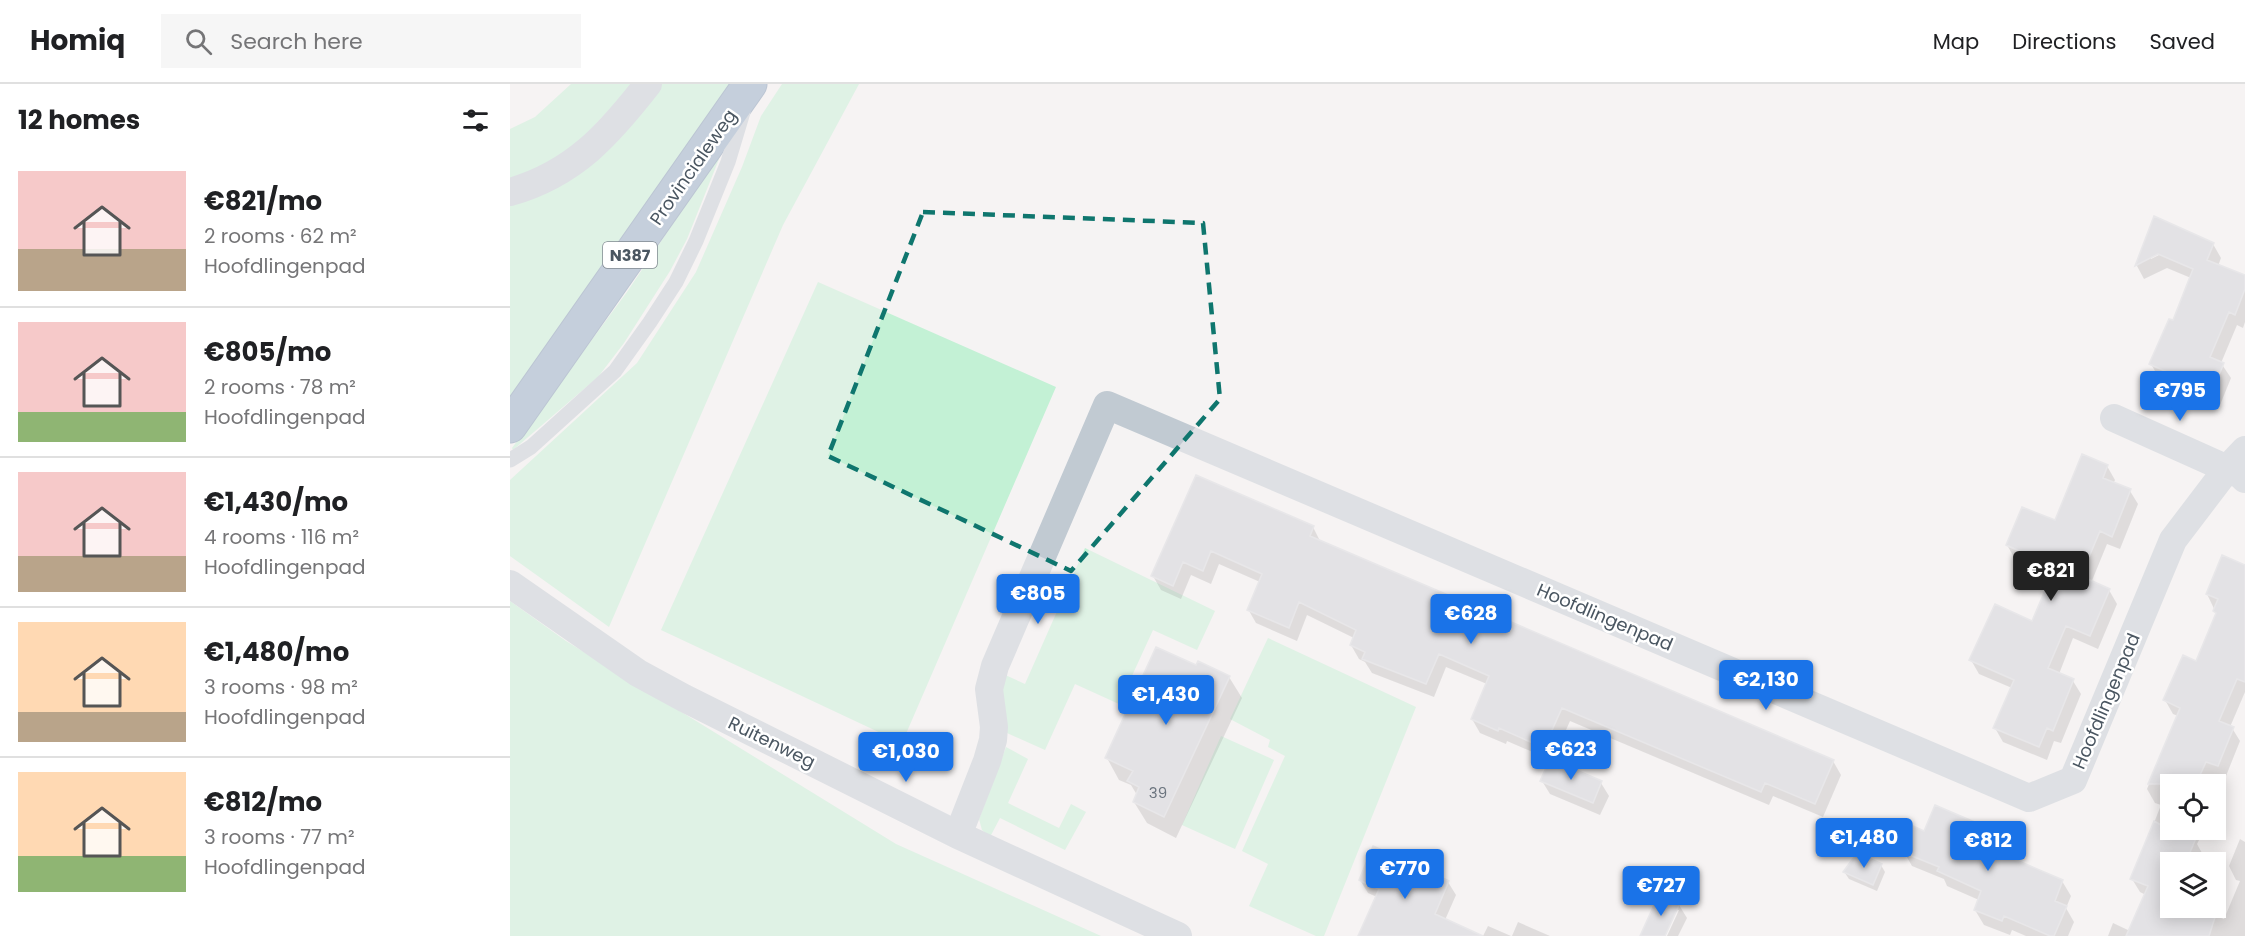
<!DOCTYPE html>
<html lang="en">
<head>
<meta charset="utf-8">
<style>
  body { margin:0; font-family:Poppins,sans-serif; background:#f6f6f6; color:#202124; height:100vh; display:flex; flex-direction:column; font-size:22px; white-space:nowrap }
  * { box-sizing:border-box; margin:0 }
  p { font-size:20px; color:#757577 }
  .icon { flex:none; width:33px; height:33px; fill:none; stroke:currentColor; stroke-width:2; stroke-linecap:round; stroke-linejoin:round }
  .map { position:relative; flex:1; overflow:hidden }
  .side { display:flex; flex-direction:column; background:#fff; width:510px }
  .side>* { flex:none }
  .tools { position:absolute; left:1650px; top:690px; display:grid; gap:12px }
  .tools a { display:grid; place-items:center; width:66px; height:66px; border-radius:0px; background:#fff; box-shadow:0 3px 15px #0003; font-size:30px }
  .price { position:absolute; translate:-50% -51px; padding:0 14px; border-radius:6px; background:#1a73e8; color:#fff; font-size:20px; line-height:39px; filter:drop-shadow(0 2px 3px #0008) }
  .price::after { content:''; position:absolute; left:50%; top:36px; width:18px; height:14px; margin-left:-9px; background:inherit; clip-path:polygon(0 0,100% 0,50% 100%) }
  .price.selected { background:#222; color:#fff }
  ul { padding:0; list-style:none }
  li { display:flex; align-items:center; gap:18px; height:150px; padding:0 18px }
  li+li { border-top:2px solid #e0e0e0 }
  li span { display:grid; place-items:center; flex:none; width:168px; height:120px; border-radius:0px; color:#555 }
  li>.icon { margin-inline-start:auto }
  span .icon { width:72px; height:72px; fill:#fffc; stroke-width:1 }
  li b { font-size:26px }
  h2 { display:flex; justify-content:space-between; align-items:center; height:72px; padding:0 18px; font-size:26px }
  header { display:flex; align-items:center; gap:36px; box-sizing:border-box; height:84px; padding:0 30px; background:#fff; border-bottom:2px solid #e0e0e0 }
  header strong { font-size:28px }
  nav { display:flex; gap:33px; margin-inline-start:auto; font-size:21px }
  .search { width:420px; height:54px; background:#f6f6f6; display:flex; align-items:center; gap:15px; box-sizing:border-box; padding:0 21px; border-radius:0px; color:#757577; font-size:22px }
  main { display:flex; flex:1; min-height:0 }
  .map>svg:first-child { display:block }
  .green { fill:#c3f1d5 }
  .shadow { fill:#0003; fill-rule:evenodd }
  .building { fill:#cdcfd5; stroke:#d7d9de; stroke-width:1.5 }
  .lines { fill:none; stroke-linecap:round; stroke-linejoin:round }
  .highway-casing { stroke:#7690ad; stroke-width:35 }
  .lane { stroke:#c1cad2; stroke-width:15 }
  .street { stroke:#c1cad2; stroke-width:28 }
  .highway { stroke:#8ba5c1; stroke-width:33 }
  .marked { fill:none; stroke:#0f766e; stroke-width:4.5; stroke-dasharray:12 8; stroke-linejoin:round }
  .labels { text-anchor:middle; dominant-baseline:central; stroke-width:5; stroke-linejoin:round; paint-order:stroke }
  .number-label { font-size:15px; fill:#6b747e }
  .shield { fill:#fff; stroke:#808990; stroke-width:1.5 }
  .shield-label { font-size:16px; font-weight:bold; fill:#4a5661 }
  .street-label { font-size:18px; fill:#4a5661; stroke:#fff }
</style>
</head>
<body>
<header>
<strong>Homiq</strong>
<div class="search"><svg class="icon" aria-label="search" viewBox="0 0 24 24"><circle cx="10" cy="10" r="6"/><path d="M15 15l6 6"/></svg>Search here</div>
<nav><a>Map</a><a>Directions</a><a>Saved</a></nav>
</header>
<main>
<section class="side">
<h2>12 homes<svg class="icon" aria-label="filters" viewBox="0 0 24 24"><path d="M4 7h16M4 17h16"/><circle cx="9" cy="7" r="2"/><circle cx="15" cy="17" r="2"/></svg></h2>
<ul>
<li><span style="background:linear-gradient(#f6c9c9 65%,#b9a48a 0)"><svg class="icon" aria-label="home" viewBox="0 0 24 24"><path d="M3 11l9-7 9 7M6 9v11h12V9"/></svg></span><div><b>€821/mo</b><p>2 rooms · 62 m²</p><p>Hoofdlingenpad</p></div></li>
<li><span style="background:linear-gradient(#f6c9c9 75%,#8fb573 0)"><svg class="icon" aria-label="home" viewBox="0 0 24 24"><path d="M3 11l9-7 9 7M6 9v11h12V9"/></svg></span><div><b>€805/mo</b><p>2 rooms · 78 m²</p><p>Hoofdlingenpad</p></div></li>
<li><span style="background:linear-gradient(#f6c9c9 70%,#b9a48a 0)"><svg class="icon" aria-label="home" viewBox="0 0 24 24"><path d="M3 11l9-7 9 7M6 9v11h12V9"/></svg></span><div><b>€1,430/mo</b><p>4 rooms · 116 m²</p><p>Hoofdlingenpad</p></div></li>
<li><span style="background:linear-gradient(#ffd9b3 75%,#b9a48a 0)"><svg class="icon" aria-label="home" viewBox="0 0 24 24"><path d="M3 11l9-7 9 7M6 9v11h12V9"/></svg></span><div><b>€1,480/mo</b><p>3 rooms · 98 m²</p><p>Hoofdlingenpad</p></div></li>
<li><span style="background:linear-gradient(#ffd9b3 70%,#8fb573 0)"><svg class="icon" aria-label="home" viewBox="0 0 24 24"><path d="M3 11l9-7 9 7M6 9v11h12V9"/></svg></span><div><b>€812/mo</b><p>3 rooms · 77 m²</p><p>Hoofdlingenpad</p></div></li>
</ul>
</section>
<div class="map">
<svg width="1735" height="852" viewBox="0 0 1735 852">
  <rect width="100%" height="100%" fill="#f5f3f3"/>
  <path class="green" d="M61 0H124L56 71 0 96V45L25 33Z
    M152 0H220L0 316V119L136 21Z
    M272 0H349L273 141 99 543 0 472V396L127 279 186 188 232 83 251 32Z
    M207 74 209 75 177 155 160 187 114 259 88 293 3 366 2 364 117 208Z
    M308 198 546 303 392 659 151 546Z
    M575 464 705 527 687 566 643 546 609 620 565 600 535 666 497 649 490 614 493 590 515 600Z
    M0 517 56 557 386 760 591 852H0Z
    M758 554 906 623 814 852H806L739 822 758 780 732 767 775 672 758 663 760 656 720 635Z
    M711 652 764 676 725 765 672 741Z
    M496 663 518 675 498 719 549 744 561 720 576 728 555 766 490 734 480 753 472 746 469 735Z"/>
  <path class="shadow" d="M1645 134 1703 160 1711 174 1708 182 1735 193V238L1733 244 1727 241 1711 279 1721 294 1710 321 1649 294 1641 280 1664 238 1681 194 1657 184 1634 195 1627 182ZM1654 166 1655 168 1641 175V172Z
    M1597 382 1605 396 1603 400 1620 407 1628 420 1610 465 1597 460 1581 499 1599 506 1607 520 1588 565 1563 554 1549 590 1563 597 1571 610 1551 659 1544 657 1537 676 1493 658 1485 644 1502 604 1469 590 1461 576 1523 539 1543 492 1505 475 1497 461 1546 438Z
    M686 393 803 443 811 459 1323 677 1331 691 1313 733 1263 712 1259 721 1060 637 1042 678 1091 699 1099 712 1090 731 1040 710 1032 697 1041 676 997 657 996 660 970 649 962 635 977 600 936 583 924 613 862 589 855 578 849 575 841 561 844 554 797 531 787 557 746 539 738 525 750 498 709 480 701 500 681 491 671 515 651 506 643 492Z
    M1735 482V608L1720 643 1722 644 1730 657 1706 717V700H1660V746H1694L1687 760 1692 769 1688 778H1660V824H1686L1714 835 1730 797 1726 796 1719 782 1730 755 1735 758V852H1598L1603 839 1620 847 1636 811 1630 808 1622 795 1651 721 1645 719 1637 705 1668 632 1663 630 1655 616 1687 579 1707 531 1697 510Z
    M687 583 719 593 732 614 666 754 637 739 624 718 627 711 621 701 609 696 597 674Z
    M1475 744 1484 758 1480 767 1552 797 1561 812 1556 824 1564 838 1558 852H1516L1502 846 1500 851 1474 841 1465 826 1469 816 1437 802 1434 795 1402 782 1394 768 1415 749Z
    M1371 781 1375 788 1367 807 1339 795 1335 789Z
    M850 796 938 798 946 811 935 836 969 852H850L867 813 858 809Z
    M1169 821 1177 834 1168 852H1157L1169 826H1165L1154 852H1131Z
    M1008 838 1040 852H1002Z
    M978 842 1001 852H973Z"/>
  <path class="building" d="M1644 132 1704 159 1697 176 1735 191V205L1725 231 1719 228 1700 273 1714 279 1702 308 1639 280 1659 235 1663 236 1683 185 1648 170 1625 182Z
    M1572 370 1598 381 1593 394 1621 405 1602 453 1590 447 1571 492 1600 505 1580 552 1556 542 1538 584 1564 595 1543 647 1537 644 1529 663 1483 644 1504 596 1459 576 1485 520 1522 537 1545 483 1496 461 1512 423 1545 436Z
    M686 391 804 442 800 452 1324 676 1305 720 1255 699 1251 708 1052 624 1034 664 989 644 988 647 961 635 979 592 929 570 916 600 852 575 855 568 840 561 846 546 789 518 779 544 737 526 752 490 701 467 693 487 673 478 663 502 641 492Z
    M1712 471 1735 481V598L1727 595 1709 637 1724 643 1708 682 1696 678 1686 700H1638L1670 624 1653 616 1673 571 1686 577 1706 529 1703 527 1708 515 1696 510Z
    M646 563 686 581 688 577 720 592 654 733 623 718 629 703 617 697 623 687 595 674Z
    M1040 675 1092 697 1083 719 1030 697Z
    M1425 721 1476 743 1469 760 1553 796 1545 817 1557 822 1544 852H1540L1494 832 1492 837 1464 826 1471 807 1427 787 1429 783 1392 768 1403 742 1414 747Z
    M1644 737 1660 746 1686 754 1676 778H1660V824H1708L1699 852H1616L1638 802 1620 795Z
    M863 762 939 797 925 830 973 852H848L869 805 849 796Z
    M1347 769 1372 780 1363 801 1333 788Z
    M1149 810 1170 819 1155 852H1130Z"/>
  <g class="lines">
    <defs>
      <path id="highway" d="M0 342 240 0"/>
    </defs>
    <use href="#highway" class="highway-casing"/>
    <path class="lane" d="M0 376 21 363 105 287 140 238 166 198 186 157 218 78 233 28"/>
    <path class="street" d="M0 108C64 90 99 50 138 0
      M1604 334 1731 391 1735 395
      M0 500 128 589 174 614 448 751 668 852
      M448 751 477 677 483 656 484 643 479 605 485 582 597 321 1519 714 1563 696 1663 456 1717 385 1735 366"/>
    <use href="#highway" class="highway"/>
  </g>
  <path d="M0 0H1735V852H0ZM413 128 693 139 710 315 561 487 318 372Z" fill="#f5f3f3" fill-opacity=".55" fill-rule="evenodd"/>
  <path class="marked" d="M413 128 693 139 710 315 561 487 318 372Z"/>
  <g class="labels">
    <g class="number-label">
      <text x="648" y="708">39</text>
    </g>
    <rect class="shield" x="93" y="158" width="54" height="26" rx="4.5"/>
    <g class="shield-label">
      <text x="120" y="171">N387</text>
    </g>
    <g class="street-label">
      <text transform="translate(183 83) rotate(-55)">Provincialeweg</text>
      <text transform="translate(1095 533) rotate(23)">Hoofdlingenpad</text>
      <text transform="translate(1596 617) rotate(-67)">Hoofdlingenpad</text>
      <text transform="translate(262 658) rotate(26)">Ruitenweg</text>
    </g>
  </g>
</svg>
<div class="tools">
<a><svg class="icon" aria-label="locate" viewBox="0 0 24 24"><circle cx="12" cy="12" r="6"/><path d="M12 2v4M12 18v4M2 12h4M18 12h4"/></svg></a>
<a><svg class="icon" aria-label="layers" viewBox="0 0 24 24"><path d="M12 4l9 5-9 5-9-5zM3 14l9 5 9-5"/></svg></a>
</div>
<b class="price" style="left:1670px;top:338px">€795</b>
<b class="price selected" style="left:1541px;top:518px">€821</b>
<b class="price" style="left:528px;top:541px">€805</b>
<b class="price" style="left:961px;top:561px">€628</b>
<b class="price" style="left:1256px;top:627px">€2,130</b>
<b class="price" style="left:656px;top:642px">€1,430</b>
<b class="price" style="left:1061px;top:697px">€623</b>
<b class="price" style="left:396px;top:699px">€1,030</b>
<b class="price" style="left:1354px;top:785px">€1,480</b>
<b class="price" style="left:1478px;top:788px">€812</b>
<b class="price" style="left:895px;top:816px">€770</b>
<b class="price" style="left:1151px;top:833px">€727</b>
</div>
</main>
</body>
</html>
